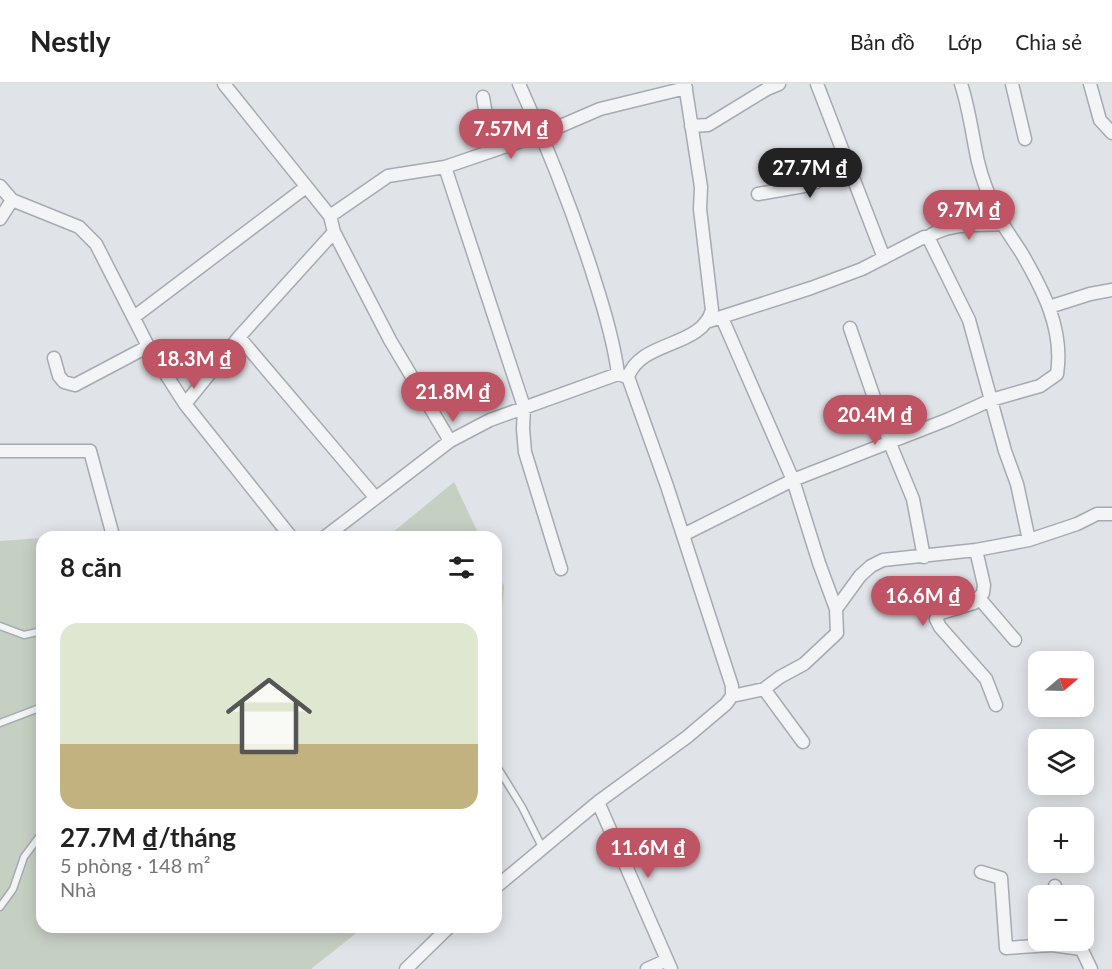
<!DOCTYPE html>
<html lang="vi">
<head>
<meta charset="utf-8">
<style>
  body { margin:0; font-family:Lato,sans-serif; background:#f2f2f2; color:#222; height:100vh; display:flex; flex-direction:column; font-size:22px; white-space:nowrap }
  * { box-sizing:border-box; margin:0 }
  p { font-size:20px; color:#767676 }
  .icon { flex:none; width:33px; height:33px; fill:none; stroke:currentColor; stroke-width:2; stroke-linecap:round; stroke-linejoin:round }
  .map { position:relative; flex:1; overflow:hidden }
  .drawer { position:absolute; left:36px; top:447px; width:466px; height:402px; display:flex; flex-direction:column; background:#fff; border-radius:18px; box-shadow:0 3px 15px #0003 }
  .drawer>* { flex:none }
  .needle { width:39px; rotate:71deg }
  .controls { position:absolute; left:1028px; top:567px; display:grid; gap:12px }
  .controls a { display:grid; place-items:center; width:66px; height:66px; border-radius:12px; background:#fff; box-shadow:0 3px 15px #0003; font-size:30px }
  .price { position:absolute; translate:-50% -51px; padding:0 14px; border-radius:21px; background:#be5464; color:#fff; font-size:20px; line-height:39px; filter:drop-shadow(0 2px 3px #0008) }
  .price::after { content:''; position:absolute; left:50%; top:36px; width:18px; height:14px; margin-left:-9px; background:inherit; clip-path:polygon(0 0,100% 0,50% 100%) }
  .price.selected { background:#222; color:#fff }
  ul { padding:0; list-style:none }
  li { display:grid; align-content:center; gap:12px; height:318px; padding:0 24px }
  li+li { border-top:2px solid #e0e0e0 }
  li span { display:grid; place-items:center; height:186px; border-radius:18px; color:#555 }
  li>.icon { margin-inline-start:auto }
  span .icon { width:108px; height:108px; fill:#fffc; stroke-width:1 }
  li b { font-size:26px }
  h2 { display:flex; justify-content:space-between; align-items:center; height:72px; padding:0 24px; font-size:26px }
  header { display:flex; align-items:center; gap:36px; box-sizing:border-box; height:84px; padding:0 30px; background:#fff; border-bottom:2px solid #e0e0e0 }
  header strong { font-size:28px }
  nav { display:flex; gap:33px; margin-inline-start:auto; font-size:21px }
  .map>svg:first-child { display:block }
  .green { fill:#c6d0c2 }
  .lines { fill:none; stroke-linecap:round; stroke-linejoin:round }
  .service-casing { stroke:#a6aab1; stroke-width:9 }
  .minor-casing { stroke:#a6aab1; stroke-width:15 }
  .service { stroke:#f2f4f6; stroke-width:6 }
  .minor { stroke:#f2f4f6; stroke-width:12 }
</style>
</head>
<body>
<header>
<strong>Nestly</strong>
<nav><a>Bản đồ</a><a>Lớp</a><a>Chia sẻ</a></nav>
</header>
<div class="map">
<svg width="1112" height="885" viewBox="0 0 1112 885">
  <rect width="100%" height="100%" fill="#e0e3e7"/>
  <path class="green" d="M454 398 480 453H387Z
    M42 454V843H364L311 885H0V457Z
    M497 487 504 502 497 591Z"/>
  <g class="lines">
    <defs>
      <path id="service" d="M0 542 24 551 42 547
        M0 639 42 623
        M496 681 522 723 543 765
        M0 823 13 805 24 773 42 749"/>
      <path id="minor" d="M224 0 330 132 334 148 390 256 450 357
        M519 0C548 64 574 130 595 197 605 228 614 258 618 290L624 292
        M817 0 884 174
        M1012 0 1025 55
        M1090 0 1100 36 1112 49
        M483 13 492 67
        M691 42 708 41 767 5 779 0
        M445 83 524 323 523 345 525 368 561 485
        M0 102 12 116 79 143 96 160 149 264
        M758 110 804 102 816 98 848 79
        M330 132 388 92 445 83 542 50 600 25 686 4
        M0 135 12 116
        M928 153C950 138 977 142 1002 140
        M1049 223 1090 210 1112 206
        M134 233 306 103
        M722 234 793 396 819 479 836 525
        M709 237 811 204 862 185 924 153H928L969 236 1005 367 1017 400 1029 456
        M850 244 889 357 913 415 924 473
        M239 253 375 413
        M54 274 59 292 64 298 75 301 145 264H149L185 320 291 453
        M185 320 239 253 334 148
        M0 367H90L112 448
        M683 451 793 396 949 335 991 316 1040 302 1057 290C1064 245 1043 206 1021 168 1010 151 998 136 991 116 984 100 978 81 975 63 971 42 968 21 961 0
        M325 453 450 357 490 336 618 290
        M976 466 984 501 983 509 974 519 941 529 936 535 940 543 986 595 996 621
        M979 514 1015 556
        M764 605 803 658
        M732 612 764 605 780 593 804 580 837 549 836 525 860 492 871 482 883 476 976 466 1029 456 1077 440 1097 430H1112
        M598 718 671 885
        M981 788 1001 794 1006 864 1052 861 1081 865
        M1055 802 1058 812
        M496 803 598 718 687 653 726 620 732 612V602L667 402 628 293C640 256 702 264 712 226L700 125 701 103 685 0
        M1078 858 1091 885
        M406 885 449 843
        M647 885 667 876"/>
    </defs>
    <use href="#service" class="service-casing"/>
    <use href="#minor" class="minor-casing"/>
    <use href="#service" class="service"/>
    <use href="#minor" class="minor"/>
  </g>
</svg>
<div class="controls">
<a><svg class="needle" viewBox="-14 -14 28 28"><path d="M0-13l5 13h-10z" fill="#e53935"/><path d="M0 13l5-13h-10z" fill="#767676"/></svg></a>
<a><svg class="icon" aria-label="layers" viewBox="0 0 24 24"><path d="M12 4l9 5-9 5-9-5zM3 14l9 5 9-5"/></svg></a>
<a>+</a>
<a>−</a>
</div>
<b class="price" style="left:511px;top:76px">7.57M ₫</b>
<b class="price selected" style="left:810px;top:115px">27.7M ₫</b>
<b class="price" style="left:969px;top:157px">9.7M ₫</b>
<b class="price" style="left:194px;top:306px">18.3M ₫</b>
<b class="price" style="left:453px;top:339px">21.8M ₫</b>
<b class="price" style="left:875px;top:362px">20.4M ₫</b>
<b class="price" style="left:923px;top:543px">16.6M ₫</b>
<b class="price" style="left:648px;top:795px">11.6M ₫</b>
<section class="drawer">
<h2>8 căn<svg class="icon" aria-label="filters" viewBox="0 0 24 24"><path d="M4 7h16M4 17h16"/><circle cx="9" cy="7" r="2"/><circle cx="15" cy="17" r="2"/></svg></h2>
<ul>
<li><span style="background:linear-gradient(#dfe7d0 65%,#c2b280 0)"><svg class="icon" aria-label="home" viewBox="0 0 24 24"><path d="M3 11l9-7 9 7M6 9v11h12V9"/></svg></span><div><b>27.7M ₫/tháng</b><p>5 phòng · 148 m²</p><p>Nhà</p></div></li>
</ul>
</section>
</div>
</body>
</html>
